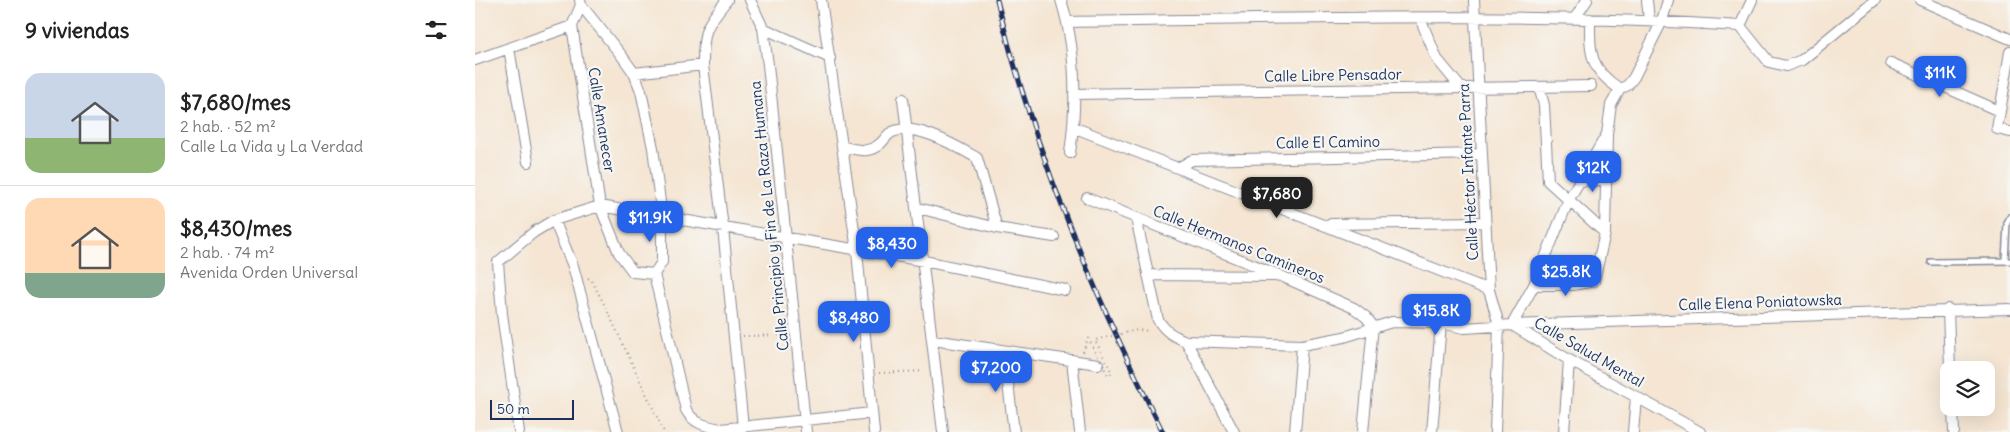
<!DOCTYPE html>
<html lang="es">
<head>
<meta charset="utf-8">
<style>
  body { margin:0; font-family:Delius,sans-serif; background:#f6f6f6; color:#222; height:100vh; display:flex; flex-direction:column; font-size:19px; white-space:nowrap }
  * { box-sizing:border-box; margin:0 }
  p { font-size:16px; color:#767676 }
  .icon { flex:none; width:28px; height:28px; fill:none; stroke:currentColor; stroke-width:2; stroke-linecap:round; stroke-linejoin:round }
  .map { position:relative; flex:1; overflow:hidden }
  .drawer { display:flex; flex-direction:column; background:#fff; width:475px }
  .drawer>* { flex:none }
  .tools { position:absolute; left:1465px; top:361px; display:grid; gap:10px }
  .tools a { display:grid; place-items:center; width:55px; height:55px; border-radius:10px; background:#fff; box-shadow:0 5px 20px #0002; font-size:25px }
  .scale { position:absolute; left:15px; bottom:12px; width:84px; box-sizing:border-box; padding-left:5px; border:2px solid #1b2f5e; border-top:0; font-size:14px; line-height:18px; white-space:nowrap; color:#1b2f5e; -webkit-text-stroke:4px #f6f6f2; paint-order:stroke }
  .price { position:absolute; translate:-50% -42px; padding:0 11px; border-radius:10px; background:#2563eb; color:#fff; font-size:16px; line-height:32px; filter:drop-shadow(0 1px 2px #0008) }
  .price::after { content:''; position:absolute; left:50%; top:30px; width:15px; height:11px; margin-left:-8px; background:inherit; clip-path:polygon(0 0,100% 0,50% 100%) }
  .price.selected { background:#222; color:#fff }
  ul { padding:0; list-style:none }
  li { display:flex; align-items:center; gap:15px; height:125px; padding:0 25px }
  li+li { border-top:1px solid #e0e0e0 }
  li span { display:grid; place-items:center; flex:none; width:140px; height:100px; border-radius:15px; color:#555 }
  li>.icon { margin-inline-start:auto }
  span .icon { width:60px; height:60px; fill:#fffc; stroke-width:1 }
  li b { font-size:21px }
  h2 { display:flex; justify-content:space-between; align-items:center; height:60px; padding:0 25px; font-size:21px }
  main { display:flex; flex:1; min-height:0 }
  .map>svg:first-child { display:block }
  .lines { fill:none; stroke-linecap:round; stroke-linejoin:round }
  .lane-casing { stroke:#888a98; stroke-width:8 }
  .street-casing { stroke:#888a98; stroke-width:12 }
  .path { stroke:#888a98; stroke-width:2; stroke-dasharray:1 4; stroke-linecap:butt }
  .lane { stroke:#fff; stroke-width:5 }
  .street { stroke:#fff; stroke-width:10 }
  .rail-casing { stroke:#1b2f5e; stroke-width:5 }
  .rail { stroke:#f6f6f2; stroke-width:3; stroke-dasharray:9; stroke-linecap:butt }
  .path-bridge { stroke:#888a98; stroke-width:2; stroke-dasharray:1 4; stroke-linecap:butt }
  .labels { text-anchor:middle; dominant-baseline:central; stroke-width:4.5; stroke-linejoin:round; paint-order:stroke }
  .street-label { font-size:15px; fill:#1b2f5e; stroke:#f6f6f2 }
</style>
</head>
<body>
<main>
<section class="drawer">
<h2>9 viviendas<svg class="icon" aria-label="filters" viewBox="0 0 24 24"><path d="M4 7h16M4 17h16"/><circle cx="9" cy="7" r="2"/><circle cx="15" cy="17" r="2"/></svg></h2>
<ul>
<li><span style="background:linear-gradient(#c9d6e8 65%,#8fb573 0)"><svg class="icon" aria-label="home" viewBox="0 0 24 24"><path d="M3 11l9-7 9 7M6 9v11h12V9"/></svg></span><div><b>$7,680/mes</b><p>2 hab. · 52 m²</p><p>Calle La Vida y La Verdad</p></div></li>
<li><span style="background:linear-gradient(#ffd9b3 75%,#7fa58c 0)"><svg class="icon" aria-label="home" viewBox="0 0 24 24"><path d="M3 11l9-7 9 7M6 9v11h12V9"/></svg></span><div><b>$8,430/mes</b><p>2 hab. · 74 m²</p><p>Avenida Orden Universal</p></div></li>
</ul>
</section>
<div class="map">
<svg width="1535" height="432" viewBox="0 0 1535 432">
  <rect width="100%" height="100%" fill="#f6f6f2"/>
  <filter id="ink" filterUnits="userSpaceOnUse"><feTurbulence type="fractalNoise" baseFrequency=".02" numOctaves="2"/><feDisplacementMap in="SourceGraphic" scale="10" xChannelSelector="R" yChannelSelector="G"/><feConvolveMatrix kernelMatrix="1 2 1 2 8 2 1 2 1" color-interpolation-filters="sRGB"/></filter>
  <filter id="wash" filterUnits="userSpaceOnUse"><feTurbulence type="fractalNoise" baseFrequency=".0096" numOctaves="4" result="noise"/><feDisplacementMap in="SourceGraphic" scale="20" xChannelSelector="R" yChannelSelector="G"/><feGaussianBlur stdDeviation="1.12" result="paint"/><feColorMatrix in="noise" values="0 0 0 0 0 0 0 0 0 0 0 0 0 0 0 0 0 1.4 0 .05"/><feComposite in="paint" operator="in"/></filter>
  <g filter="url(#wash)">
    <rect width="100%" height="100%" fill="#f5e5d2"/>
  </g>
  <g filter="url(#ink)">
    <g class="lines">
      <defs>
        <path id="lane" d="M1530 261 1532 223 1535 217
          M1456 262 1535 261"/>
        <path id="street" d="M105 0 106 5 147 56 159 73 166 91 178 148 187 217V262L179 274
          M252 0C230 27 228 30 228 65L248 228 268 427
          M275 0 288 28 293 65 331 432
          M346 0 382 251 399 432
          M586 0C601 48 602 103 595 153
          M999 0 1014 290 1024 325 1020 432
          M1172 0 1174 21
          M1193 0 1187 21 1159 77 1153 85 1145 89 1136 105 1132 134 1094 199 1059 285 1037 325 1535 309
          M1445 0 1535 39
          M106 5 97 26 125 206 144 253 158 272 179 274
          M945 18 962 59 986 88
          M1100 18 1112 0
          M1115 19C1115 53 1114 69 1145 89
          M593 22C817 19 1041 11 1265 26L1294 62 1311 66 1327 60 1400 0
          M1265 26 1277 0
          M288 28 355 58
          M34 48 53 162
          M1535 52 1522 129 1535 132
          M0 60 97 26
          M1416 63 1524 111
          M159 73 228 65
          M1064 87 1069 105 1073 181 1130 233
          M599 94 1116 86
          M428 99 468 432
          M598 127 1014 290
          M369 147C383 150 394 154 406 143 408 141 411 137 414 134 436 119 481 146 502 158L522 228
          M703 168 717 160 1006 154
          M1104 181 1132 180
          M612 198 806 276 879 308 891 317 898 326 888 432
          M443 208 522 228 579 237
          M661 218 683 320C691 332 698 336 711 341L827 345 869 337 917 322 966 323 989 328 1037 325 1094 360 1225 432
          M79 220 98 266 143 432
          M856 224 1009 222
          M179 274 211 410C219 424 231 426 246 429L397 413
          M673 275 800 276
          M1059 285H1098L1119 281 1130 233 1132 135
          M1473 309 1475 370
          M458 340 623 364
          M711 341 759 432
          M529 351 539 432
          M597 360 605 432
          M1478 408 1479 432
          M44 432 27 314 23 262 59 232 79 220 125 206 449 261 590 290
          M820 432 827 345
          M957 432 966 323
          M1089 432 1094 360
          M1158 432 1161 397"/>
      </defs>
      <use href="#lane" class="lane-casing"/>
      <use href="#street" class="street-casing"/>
      <path class="path" d="M113 278 117 281 132 310 189 432
        M268 336 311 335
        M608 352 613 338
        M404 373 449 371"/>
      <use href="#lane" class="lane"/>
      <use href="#street" class="street"/>
      <defs>
        <path id="rail" d="M522 0C559 152 618 293 688 432"/>
      </defs>
      <use href="#rail" class="rail-casing"/>
      <use href="#rail" class="rail"/>
      <path class="path-bridge" d="M613 338 633 375 637 373 620 340 662 330 675 331"/>
    </g>
  </g>
  <g class="labels">
    <g class="street-label">
      <text transform="translate(858 75) rotate(-1)">Calle Libre Pensador</text>
      <text transform="translate(127 120) rotate(81)">Calle Amanecer</text>
      <text transform="translate(853 142) rotate(-1)">Calle El Camino</text>
      <text transform="translate(993 172) rotate(-93)">Calle Héctor Infante Parra</text>
      <text transform="translate(294 216) rotate(-96)">Calle Principio y Fin de La Raza Humana</text>
      <text transform="translate(764 244) rotate(22)">Calle Hermanos Camineros</text>
      <text transform="translate(1285 302) rotate(-2)">Calle Elena Poniatowska</text>
      <text transform="translate(1114 352) rotate(30)">Calle Salud Mental</text>
    </g>
  </g>
</svg>
<div class="tools">
<a><svg class="icon" aria-label="layers" viewBox="0 0 24 24"><path d="M12 4l9 5-9 5-9-5zM3 14l9 5 9-5"/></svg></a>
</div>
<div class="scale">50 m</div>
<b class="price" style="left:1465px;top:98px">$11K</b>
<b class="price" style="left:1118px;top:193px">$12K</b>
<b class="price selected" style="left:802px;top:219px">$7,680</b>
<b class="price" style="left:175px;top:243px">$11.9K</b>
<b class="price" style="left:417px;top:269px">$8,430</b>
<b class="price" style="left:1091px;top:297px">$25.8K</b>
<b class="price" style="left:961px;top:336px">$15.8K</b>
<b class="price" style="left:379px;top:343px">$8,480</b>
<b class="price" style="left:521px;top:393px">$7,200</b>
</div>
</main>
</body>
</html>
